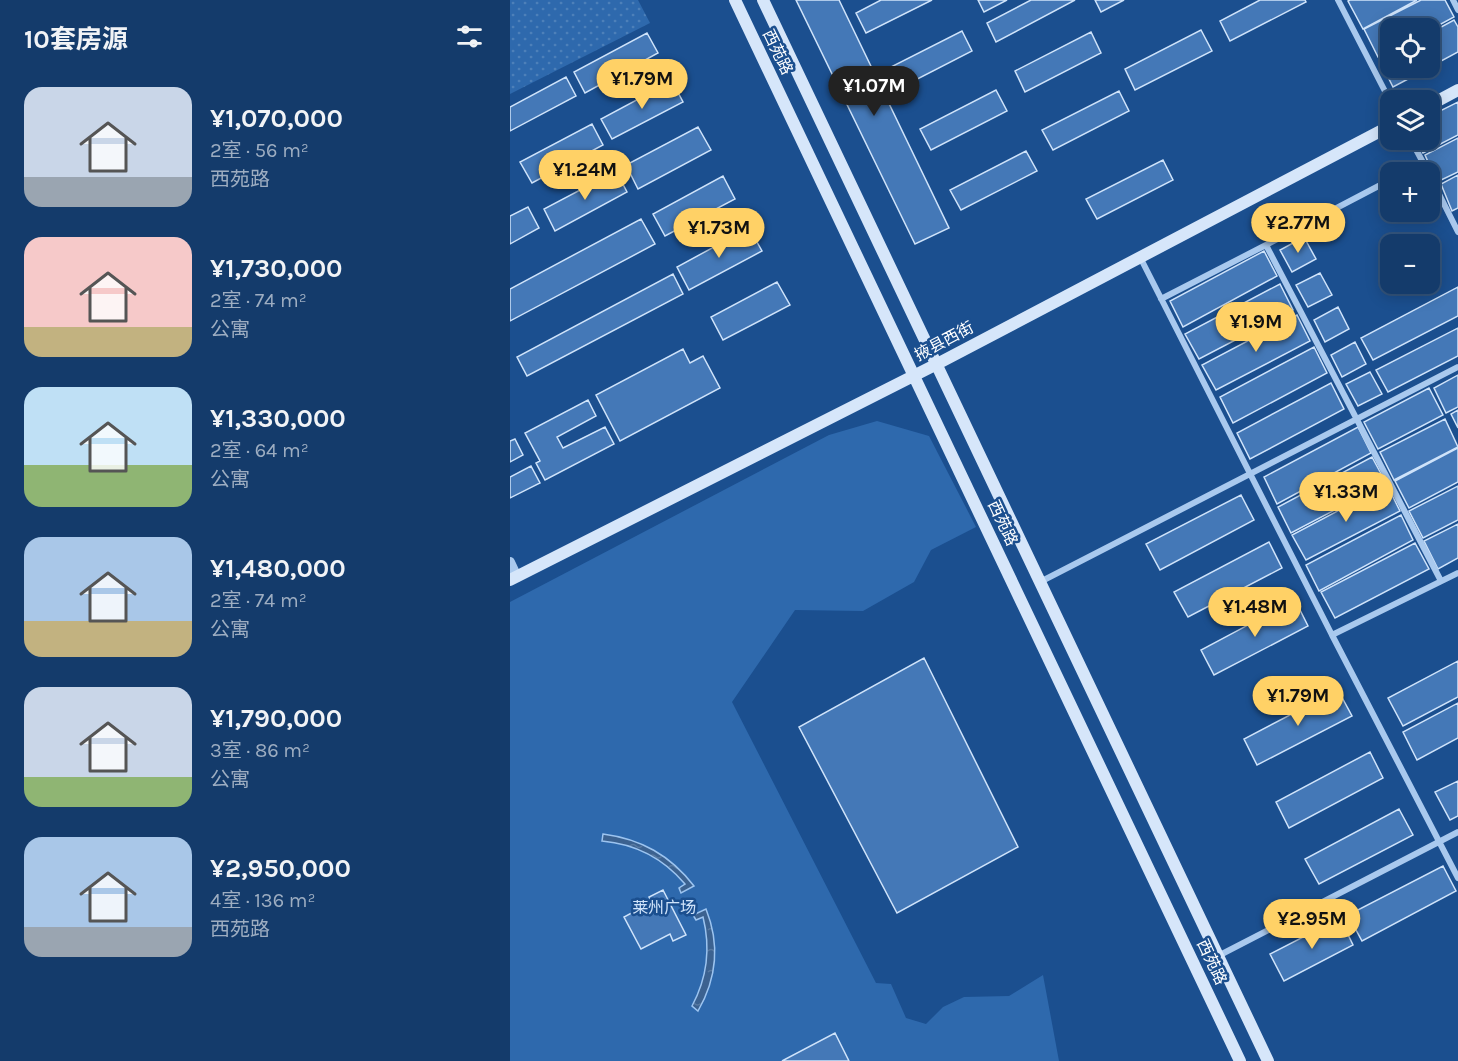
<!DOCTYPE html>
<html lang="zh">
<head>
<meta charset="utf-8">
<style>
  body { margin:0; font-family:Karla,"Noto Sans SC",sans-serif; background:#1d4271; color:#f1f3f6; height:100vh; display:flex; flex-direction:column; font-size:22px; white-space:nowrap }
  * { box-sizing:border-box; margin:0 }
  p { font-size:20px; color:#9dadc1 }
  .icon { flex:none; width:33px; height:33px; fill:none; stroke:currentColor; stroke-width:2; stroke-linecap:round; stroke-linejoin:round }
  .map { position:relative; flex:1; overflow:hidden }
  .side { display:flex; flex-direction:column; background:#143b6b; width:510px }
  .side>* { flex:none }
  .controls { position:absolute; left:870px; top:18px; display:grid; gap:12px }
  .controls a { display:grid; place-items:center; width:60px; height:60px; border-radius:12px; background:#143b6b; box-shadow:0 3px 15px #0003,0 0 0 2px #33557e; font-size:30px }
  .price { position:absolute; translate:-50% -51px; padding:0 14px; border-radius:21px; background:#ffd166; color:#111; font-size:20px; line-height:39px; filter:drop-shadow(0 2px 3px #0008) }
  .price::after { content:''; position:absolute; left:50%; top:36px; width:18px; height:14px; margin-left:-9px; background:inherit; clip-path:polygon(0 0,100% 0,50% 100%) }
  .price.on { background:#222; color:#fff }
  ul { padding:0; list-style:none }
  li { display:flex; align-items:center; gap:18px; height:150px; padding:0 24px }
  li span { display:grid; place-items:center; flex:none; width:168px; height:120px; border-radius:18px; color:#555 }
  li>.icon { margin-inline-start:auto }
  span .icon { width:72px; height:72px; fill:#fffc; stroke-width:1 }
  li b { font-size:26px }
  h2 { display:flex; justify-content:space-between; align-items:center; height:72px; padding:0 24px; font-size:26px }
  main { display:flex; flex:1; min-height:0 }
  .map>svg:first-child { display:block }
  .grass { fill:url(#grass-dots) }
  .green { fill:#2e69ad }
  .water { fill:url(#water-ripples); stroke:#9cc4f0; stroke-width:1.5 }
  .building { fill:#4478b7; stroke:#cfe3fa; stroke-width:1.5 }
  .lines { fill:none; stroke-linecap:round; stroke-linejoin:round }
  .minor { stroke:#a9c9ee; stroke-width:6 }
  .tertiary { stroke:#a9c9ee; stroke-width:10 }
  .secondary { stroke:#d6e6fa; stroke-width:12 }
  .labels { text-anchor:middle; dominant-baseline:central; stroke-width:5; stroke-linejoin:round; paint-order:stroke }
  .street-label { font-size:16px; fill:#fff; stroke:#1b4f8f }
  .park-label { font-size:16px; fill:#cfe3fa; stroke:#1b4f8f }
</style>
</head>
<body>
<main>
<section class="side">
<h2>10套房源<svg class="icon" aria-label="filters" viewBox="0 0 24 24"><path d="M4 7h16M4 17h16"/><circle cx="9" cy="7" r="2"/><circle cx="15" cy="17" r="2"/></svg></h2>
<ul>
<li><span style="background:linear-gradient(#c9d6e8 75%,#9aa5b1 0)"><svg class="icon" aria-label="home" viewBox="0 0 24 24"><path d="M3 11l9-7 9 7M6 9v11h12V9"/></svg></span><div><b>¥1,070,000</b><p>2室 · 56 m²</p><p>西苑路</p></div></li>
<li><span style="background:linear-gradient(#f6c9c9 75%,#c2b280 0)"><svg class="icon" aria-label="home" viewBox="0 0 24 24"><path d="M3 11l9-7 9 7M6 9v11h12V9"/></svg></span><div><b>¥1,730,000</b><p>2室 · 74 m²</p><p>公寓</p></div></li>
<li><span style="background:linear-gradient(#bfe0f5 65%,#8fb573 0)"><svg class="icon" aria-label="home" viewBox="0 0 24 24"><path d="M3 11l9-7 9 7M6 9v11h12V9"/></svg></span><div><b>¥1,330,000</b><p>2室 · 64 m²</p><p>公寓</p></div></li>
<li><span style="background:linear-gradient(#a9c7e8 70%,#c2b280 0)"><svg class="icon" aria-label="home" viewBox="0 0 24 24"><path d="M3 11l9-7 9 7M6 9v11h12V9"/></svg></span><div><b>¥1,480,000</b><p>2室 · 74 m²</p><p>公寓</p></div></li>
<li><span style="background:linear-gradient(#c9d6e8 75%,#8fb573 0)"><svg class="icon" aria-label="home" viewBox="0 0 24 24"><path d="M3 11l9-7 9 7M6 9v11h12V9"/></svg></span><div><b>¥1,790,000</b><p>3室 · 86 m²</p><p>公寓</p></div></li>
<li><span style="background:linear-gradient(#a9c7e8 75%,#9aa5b1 0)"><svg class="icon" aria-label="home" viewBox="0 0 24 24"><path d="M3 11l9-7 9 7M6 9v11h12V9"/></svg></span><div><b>¥2,950,000</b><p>4室 · 136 m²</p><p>西苑路</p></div></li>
</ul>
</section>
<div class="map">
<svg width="948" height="1061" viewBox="0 0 948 1061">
  <defs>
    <pattern id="grass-dots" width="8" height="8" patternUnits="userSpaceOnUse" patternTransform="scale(1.5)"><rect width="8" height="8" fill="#2e69ad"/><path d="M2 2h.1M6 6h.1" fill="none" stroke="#4d80b9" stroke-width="1.8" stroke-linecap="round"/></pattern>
    <pattern id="water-ripples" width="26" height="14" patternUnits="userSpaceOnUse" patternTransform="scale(1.5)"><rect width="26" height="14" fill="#3c6290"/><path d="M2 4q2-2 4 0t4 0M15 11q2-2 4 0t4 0" fill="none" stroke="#597aa1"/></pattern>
  </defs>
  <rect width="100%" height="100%" fill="#1b4f8f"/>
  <path class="grass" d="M0 0H128L140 23 0 94Z"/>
  <path class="green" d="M367 421 419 436 466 527 421 550 404 582 353 611 285 610 222 702 366 983 381 984 396 1018 416 1024 433 1007 454 997 499 996 533 975 549 1061H0V602L319 435Z"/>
  <path class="water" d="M93 834C131 839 160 855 184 886L171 893 169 888 175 884C153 858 126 844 92 841Z
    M196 909C210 944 207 978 188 1011L182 1006C197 978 201 949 193 917L186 920 183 915Z"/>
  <path class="building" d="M286 0H329L439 228 405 244Z
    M371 0H422L356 33 346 13Z
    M468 0H497L474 12Z
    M521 0H565L486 42 477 23Z
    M585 0H614L591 12Z
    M750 0H795L796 2 720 41 710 21Z
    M840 0H907L853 29 838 1Z
    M911 0H935L944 17 920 30 880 28V50L868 57 854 29Z
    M944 20 948 27V52L920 67V33Z
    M691 30 702 51 625 90 615 69Z
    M452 31 462 51 386 90 375 70Z
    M581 32 591 53 515 92 505 71Z
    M137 33 148 53 75 93 64 72Z
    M880 53V68H919L883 87 869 59Z
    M56 77 66 96 0 131V107Z
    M162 81 173 102 102 139 91 119Z
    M486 90 497 111 421 150 410 129Z
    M609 91 619 111 543 150 532 130Z
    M948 102V135L913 153 906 140H920V116Z
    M82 124 93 145 22 183 10 162Z
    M188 127 201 150 128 189 116 165Z
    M948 138V172L927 182 915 155Z
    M516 151 527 171 451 210 440 190Z
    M653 160 663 180 587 219 576 199Z
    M106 171 117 192 45 231 34 209Z
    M948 175V208L942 211 931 184Z
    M213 176 225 199 155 236 143 214Z
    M18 207 29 228 0 244V216Z
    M131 219 145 244 0 321V289Z
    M239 228 252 251 179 290 167 267Z
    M794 237 806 259 782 272 770 250Z
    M754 251 767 276 673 327 660 301Z
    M810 273 822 295 798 307 786 285Z
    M163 274 173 294 17 376 7 357Z
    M267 282 280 305 213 340 201 317Z
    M770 284 783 310 689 359 675 334Z
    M948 287V316L863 360 851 338Z
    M828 307 839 329 815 342 804 320Z
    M787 315 800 341 706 390 692 365Z
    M948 328V356L878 392 866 370Z
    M845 342 856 364 832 377 821 355Z
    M804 347 817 373 723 423 710 397Z
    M173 349 180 363 193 356 210 388 110 441 86 395Z
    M860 372 872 394 848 406 836 384Z
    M948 375V407L936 413 924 388Z
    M821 383 834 409 740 459 727 433Z
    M919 388 933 415 868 449 854 422Z
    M78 400 86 416 47 437 53 448 95 427 104 444 35 480 26 463 30 461 15 433Z
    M948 410V428L941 414Z
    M935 419 948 447 884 480 870 452Z
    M848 427 861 453 767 504 754 477Z
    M5 439 13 455 0 462V441Z
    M948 448V482L899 508 885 481Z
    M862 457 876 483 781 533 768 507Z
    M21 466 30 483 0 498V477Z
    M877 485 890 511 796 560 782 535Z
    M948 486V520L913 538 899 511Z
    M731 495 744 520 650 570 636 544Z
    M891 515 903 540 809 591 796 565Z
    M948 524V558L928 569 914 541Z
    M759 542 772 568 678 617 664 592Z
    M905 543 919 569 825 618 811 592Z
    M785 600 798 626 704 675 691 650Z
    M414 658 508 847 387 913 289 727Z
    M948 661V697L893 726 878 698Z
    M828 690 842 716 747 765 734 739Z
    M948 703V738L907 760 893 732Z
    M860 752 873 778 779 828 766 802Z
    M948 781V816L940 820 925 792Z
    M889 809 903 835 809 884 795 859Z
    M933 866 946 891 852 941 838 915Z
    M153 890 176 935 163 941 160 934 131 949 114 917 142 902 139 897Z
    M830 918 843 945 774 981 760 954Z
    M325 1033 339 1061H272Z"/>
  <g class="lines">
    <path class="minor" d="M828 0 880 101
      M943 0 948 10
      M901 140 918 172
      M896 172 913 163
      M920 176 948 232
      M756 245 880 180
      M630 257 822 635 948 573
      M651 299 756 245 931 581
      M530 582 948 367
      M822 635 948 878
      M708 956 948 832"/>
    <path class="tertiary" d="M0 562 7 577"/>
    <path class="secondary" d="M225 0 730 1061
      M253 0 758 1061
      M920 105 948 90
      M0 580 427 364 880 126"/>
  </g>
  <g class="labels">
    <g class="street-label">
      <text transform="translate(268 52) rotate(64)">西苑路</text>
      <text transform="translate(434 341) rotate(-28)">掖县西街</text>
      <text transform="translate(493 523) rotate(65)">西苑路</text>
      <text transform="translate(702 962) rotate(65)">西苑路</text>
    </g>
    <g class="park-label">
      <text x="154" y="907">莱州广场</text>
    </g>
  </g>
</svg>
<div class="controls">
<a><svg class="icon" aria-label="locate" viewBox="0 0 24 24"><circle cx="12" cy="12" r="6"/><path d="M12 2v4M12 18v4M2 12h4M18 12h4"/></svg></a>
<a><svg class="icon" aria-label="layers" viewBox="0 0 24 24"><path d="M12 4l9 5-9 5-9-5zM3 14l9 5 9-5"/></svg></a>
<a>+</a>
<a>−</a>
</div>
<b class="price" style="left:132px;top:110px">¥1.79M</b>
<b class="price on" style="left:364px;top:117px">¥1.07M</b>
<b class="price" style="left:75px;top:201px">¥1.24M</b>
<b class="price" style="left:788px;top:254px">¥2.77M</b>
<b class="price" style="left:209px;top:259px">¥1.73M</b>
<b class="price" style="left:746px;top:353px">¥1.9M</b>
<b class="price" style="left:836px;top:523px">¥1.33M</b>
<b class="price" style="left:745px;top:638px">¥1.48M</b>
<b class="price" style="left:788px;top:727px">¥1.79M</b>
<b class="price" style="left:802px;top:950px">¥2.95M</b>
</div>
</main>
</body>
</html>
